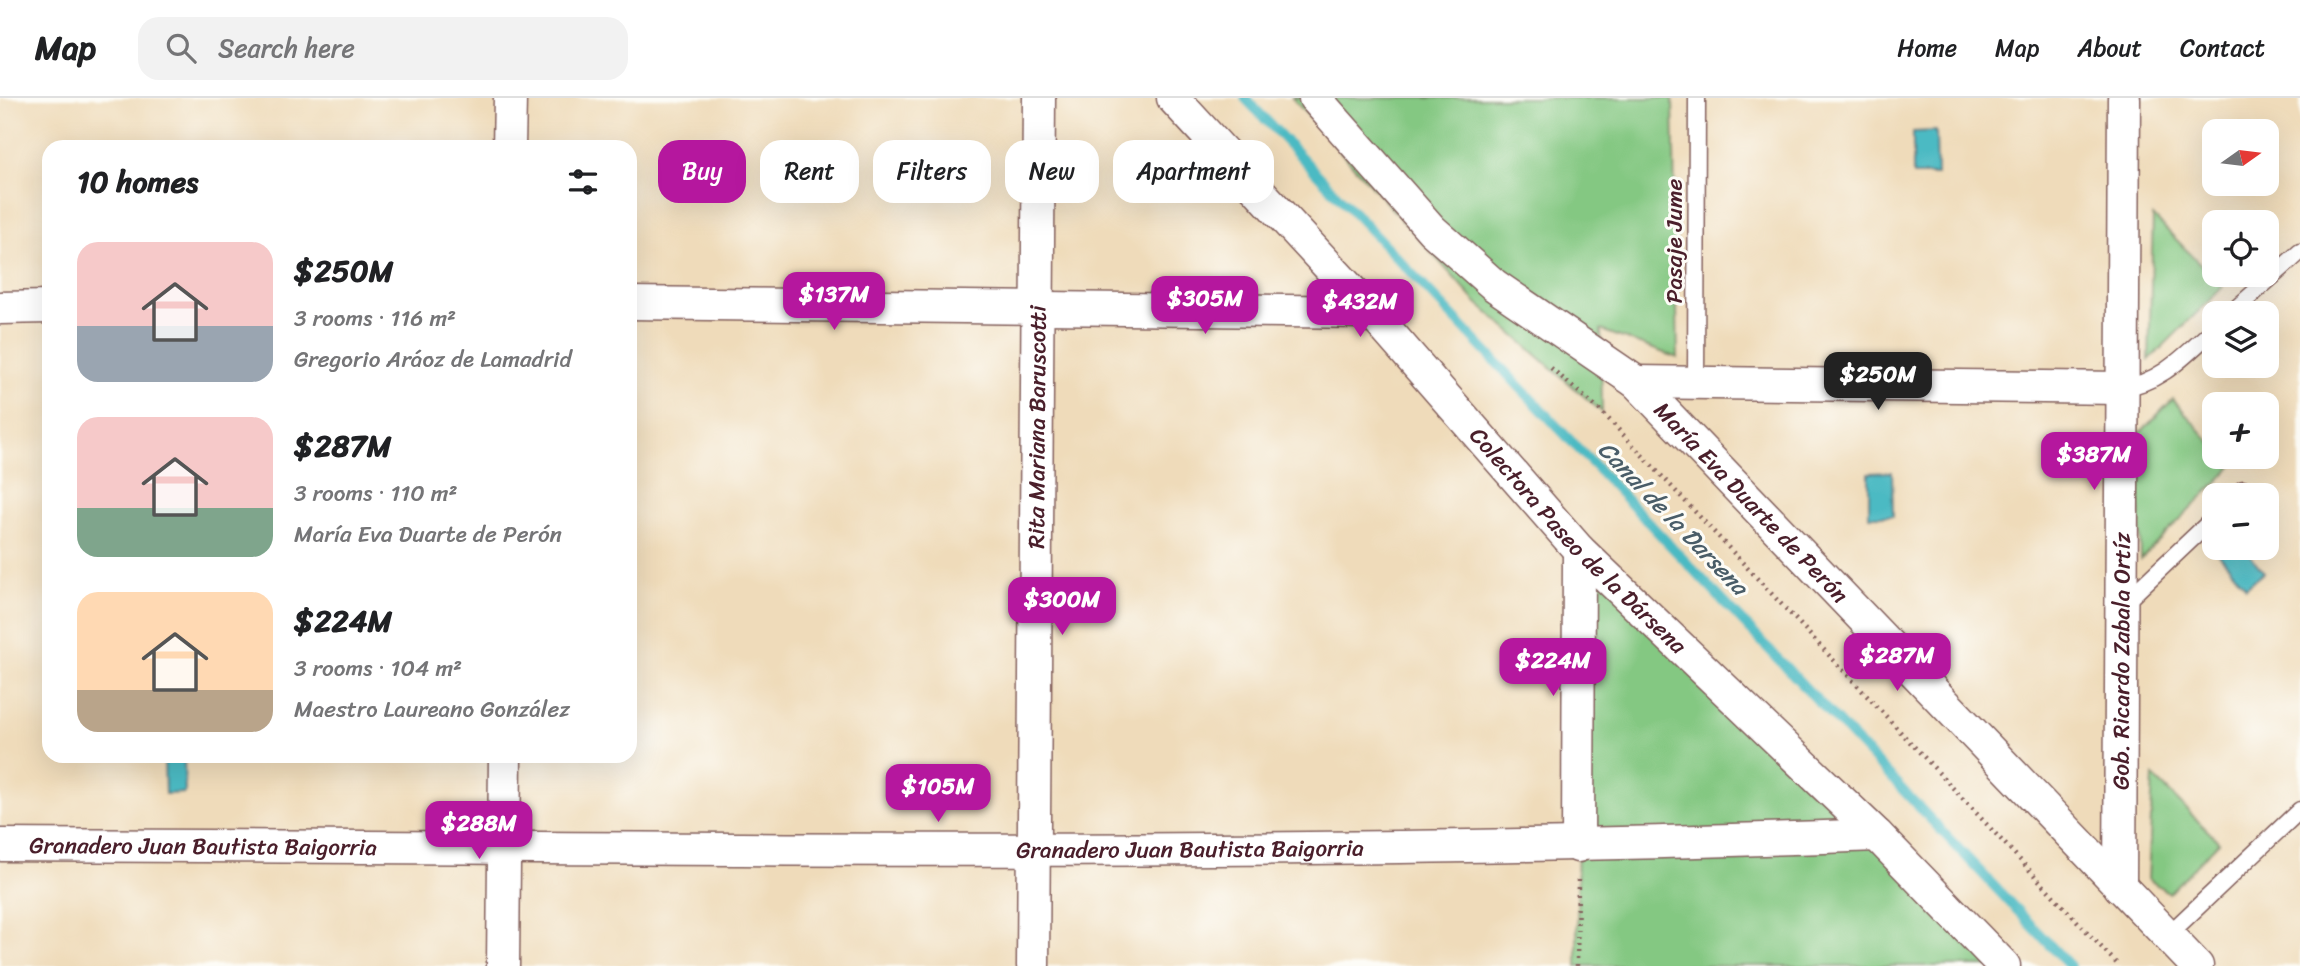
<!DOCTYPE html>
<html lang="en">
<head>
<meta charset="utf-8">
<style>
  body { margin:0; font-family:Sriracha,sans-serif; background:#f2f2f2; color:#202124; height:100vh; display:flex; flex-direction:column; font-size:26px; white-space:nowrap }
  * { box-sizing:border-box; margin:0 }
  p { font-size:23px; color:#757577 }
  .icon { flex:none; width:38px; height:38px; fill:none; stroke:currentColor; stroke-width:2; stroke-linecap:round; stroke-linejoin:round }
  .map { position:relative; flex:1; overflow:hidden }
  .details { position:absolute; left:42px; top:42px; width:595px; height:623px; display:flex; flex-direction:column; background:#fff; border-radius:21px; box-shadow:0 7px 28px #0002 }
  .details>* { flex:none }
  .top-card { position:absolute; left:658px; top:42px; width:665px; height:63px; display:flex; gap:14px }
  .needle { width:46px; rotate:76deg }
  .fabs { position:absolute; left:2202px; top:21px; display:grid; gap:14px }
  .fabs a { display:grid; place-items:center; width:77px; height:77px; border-radius:14px; background:#fff; box-shadow:0 7px 28px #0002; font-size:35px }
  .price { position:absolute; translate:-50% -60px; padding:0 16px; border-radius:14px; background:#b5179e; color:#fff; font-size:23px; line-height:46px; filter:drop-shadow(0 2px 4px #0008) }
  .price::after { content:''; position:absolute; left:50%; top:42px; width:21px; height:16px; margin-left:-10px; background:inherit; clip-path:polygon(0 0,100% 0,50% 100%) }
  .price.current { background:#222; color:#fff }
  ul { padding:0; list-style:none }
  li { display:flex; align-items:center; gap:21px; height:175px; padding:0 35px }
  li span { display:grid; place-items:center; flex:none; width:196px; height:140px; border-radius:21px; color:#555 }
  li>.icon { margin-inline-start:auto }
  span .icon { width:84px; height:84px; fill:#fffc; stroke-width:1 }
  li b { font-size:30px }
  h2 { display:flex; justify-content:space-between; align-items:center; height:84px; padding:0 35px; font-size:30px }
  .chip { padding:0 24px; border-radius:21px; background:#fff; box-shadow:0 7px 28px #0002; font-size:24px; line-height:63px }
  .chip.current { background:#b5179e; color:#fff }
  header { display:flex; align-items:center; gap:42px; box-sizing:border-box; height:98px; padding:0 35px; background:#fff; border-bottom:2px solid #e0e0e0 }
  header strong { font-size:33px }
  nav { display:flex; gap:38px; margin-inline-start:auto; font-size:24px }
  .search { width:490px; height:63px; background:#f2f2f2; display:flex; align-items:center; gap:18px; box-sizing:border-box; padding:0 24px; border-radius:21px; color:#757577; font-size:26px }
  .map>svg:first-child { display:block }
  .green { fill:#84c882; stroke:#677456; stroke-width:2 }
  .water { fill:#4bbac3; stroke:#4a6c77; stroke-width:2 }
  .lines { fill:none; stroke-linecap:round; stroke-linejoin:round }
  .stream { stroke:#4bbac3; stroke-width:10 }
  .lane-casing { stroke:#84615d; stroke-width:19 }
  .street-casing { stroke:#84615d; stroke-width:35 }
  .path { stroke:#84615d; stroke-width:4.5; stroke-dasharray:2 5; stroke-linecap:butt }
  .lane { stroke:#fff; stroke-width:16 }
  .street { stroke:#fff; stroke-width:32 }
  .labels { text-anchor:middle; dominant-baseline:central; stroke-width:6; stroke-linejoin:round; paint-order:stroke }
  .street-label { font-size:23px; fill:#4a1f2b; stroke:#fdfcf7 }
  .water-label { font-size:24px; font-style:italic; fill:#4a5d68; stroke:#fdfcf7 }
</style>
</head>
<body>
<header>
<strong>Map</strong>
<div class="search"><svg class="icon" aria-label="search" viewBox="0 0 24 24"><circle cx="10" cy="10" r="6"/><path d="M15 15l6 6"/></svg>Search here</div>
<nav><a>Home</a><a>Map</a><a>About</a><a>Contact</a></nav>
</header>
<div class="map">
<svg width="2300" height="868" viewBox="0 0 2300 868">
  <rect width="100%" height="100%" fill="#fdfcf7"/>
  <filter id="ink" filterUnits="userSpaceOnUse"><feTurbulence type="fractalNoise" baseFrequency=".0143" numOctaves="2"/><feDisplacementMap in="SourceGraphic" scale="14" xChannelSelector="R" yChannelSelector="G"/><feConvolveMatrix kernelMatrix="1 2 1 2 8 2 1 2 1" color-interpolation-filters="sRGB"/></filter>
  <filter id="wash" filterUnits="userSpaceOnUse"><feTurbulence type="fractalNoise" baseFrequency=".00686" numOctaves="4" result="noise"/><feDisplacementMap in="SourceGraphic" scale="28" xChannelSelector="R" yChannelSelector="G"/><feGaussianBlur stdDeviation="1.57" result="paint"/><feColorMatrix in="noise" values="0 0 0 0 0 0 0 0 0 0 0 0 0 0 0 0 0 1.4 0 .05"/><feComposite in="paint" operator="in"/></filter>
  <g filter="url(#wash)">
    <rect width="100%" height="100%" fill="#efdbba"/>
    <path class="green" d="M1292 0H1673L1678 260 1601 232 1602 314 1476 204Z
      M2153 118 2223 189 2149 262Z
      M2173 301 2214 348V359H2223L2232 369 2141 461 2137 338Z
      M1579 452 2004 868H1577Z
      M2153 678 2219 744 2169 795 2148 781Z"/>
    <path class="water" d="M1936 33 1937 77H1913V34Z
      M1892 374 1893 418H1869V375Z
      M2224 450H2244L2264 474 2246 489 2218 455Z
      M164 658H184L185 695 165 696Z"/>
    <g class="lines">
      <path class="stream" d="M1245 0 2070 868"/>
    </g>
  </g>
  <g filter="url(#ink)">
    <g class="lines">
      <defs>
        <path id="lane" d="M2231 215 2300 154
          M1696 287 1697 0
          M2121 290C2161 285 2185 257 2214 231
          M2237 397 2243 391
          M2122 507 2214 420
          M2168 837 2300 712"/>
        <g id="street">
          <path id="s1" d="M1173 0 1371 214 1579 452 1877 737 2004 868"/>
          <path id="s2" d="M1315 0 1432 132 1494 187 1636 284 2197 868"/>
          <path d="M509 49 510 0"/>
          <path d="M630 205 1371 214"/>
          <path d="M0 210 49 209"/>
          <path d="M1636 284 2121 290"/>
          <path id="s3" d="M0 747C626 749 1252 761 1877 737"/>
          <path d="M1578 748 1579 452"/>
          <path id="s4" d="M2120 789 2124 0"/>
          <path d="M503 868 505 658"/>
          <path id="s5" d="M1033 868 1039 0"/>
        </g>
      </defs>
      <use href="#lane" class="lane-casing"/>
      <use href="#street" class="street-casing"/>
      <path class="path" d="M1551 270 1602 314 2119 868
        M1577 868 1578 781"/>
      <use href="#lane" class="lane"/>
      <use href="#street" class="street"/>
    </g>
  </g>
  <g class="labels">
    <g class="street-label">
      <text transform="translate(1674 143) rotate(-90)">Pasaje Jume</text>
      <text stroke="none"><textPath href="#s5" startOffset="539">Rita Mariana Baruscotti</textPath></text>
      <text stroke="none"><textPath href="#s2" startOffset="598">María Eva Duarte de Perón</textPath></text>
      <text stroke="none"><textPath href="#s1" startOffset="600">Colectora Paseo de la Dársena</textPath></text>
      <text stroke="none"><textPath href="#s4" startOffset="226">Gob. Ricardo Zabala Ortíz</textPath></text>
      <text stroke="none"><textPath href="#s3" startOffset="203">Granadero Juan Bautista Baigorria</textPath></text>
      <text stroke="none"><textPath href="#s3" startOffset="1190">Granadero Juan Bautista Baigorria</textPath></text>
    </g>
    <g class="water-label">
      <text transform="translate(1673 420) rotate(46)">Canal de la Darsena</text>
    </g>
  </g>
</svg>
<div class="fabs">
<a><svg class="needle" viewBox="-14 -14 28 28"><path d="M0-13l5 13h-10z" fill="#e53935"/><path d="M0 13l5-13h-10z" fill="#757577"/></svg></a>
<a><svg class="icon" aria-label="locate" viewBox="0 0 24 24"><circle cx="12" cy="12" r="6"/><path d="M12 2v4M12 18v4M2 12h4M18 12h4"/></svg></a>
<a><svg class="icon" aria-label="layers" viewBox="0 0 24 24"><path d="M12 4l9 5-9 5-9-5zM3 14l9 5 9-5"/></svg></a>
<a>+</a>
<a>−</a>
</div>
<b class="price" style="left:834px;top:234px">$137M</b>
<b class="price" style="left:1205px;top:238px">$305M</b>
<b class="price" style="left:1360px;top:241px">$432M</b>
<b class="price current" style="left:1878px;top:314px">$250M</b>
<b class="price" style="left:2094px;top:394px">$387M</b>
<b class="price" style="left:1062px;top:539px">$300M</b>
<b class="price" style="left:1897px;top:595px">$287M</b>
<b class="price" style="left:1553px;top:600px">$224M</b>
<b class="price" style="left:938px;top:726px">$105M</b>
<b class="price" style="left:479px;top:763px">$288M</b>
<div class="top-card">
<a class="chip current">Buy</a>
<a class="chip">Rent</a>
<a class="chip">Filters</a>
<a class="chip">New</a>
<a class="chip">Apartment</a>
</div>
<section class="details">
<h2>10 homes<svg class="icon" aria-label="filters" viewBox="0 0 24 24"><path d="M4 7h16M4 17h16"/><circle cx="9" cy="7" r="2"/><circle cx="15" cy="17" r="2"/></svg></h2>
<ul>
<li><span style="background:linear-gradient(#f6c9c9 60%,#9aa5b1 0)"><svg class="icon" aria-label="home" viewBox="0 0 24 24"><path d="M3 11l9-7 9 7M6 9v11h12V9"/></svg></span><div><b>$250M</b><p>3 rooms · 116 m²</p><p>Gregorio Aráoz de Lamadrid</p></div></li>
<li><span style="background:linear-gradient(#f6c9c9 65%,#7fa58c 0)"><svg class="icon" aria-label="home" viewBox="0 0 24 24"><path d="M3 11l9-7 9 7M6 9v11h12V9"/></svg></span><div><b>$287M</b><p>3 rooms · 110 m²</p><p>María Eva Duarte de Perón</p></div></li>
<li><span style="background:linear-gradient(#ffd9b3 70%,#b9a48a 0)"><svg class="icon" aria-label="home" viewBox="0 0 24 24"><path d="M3 11l9-7 9 7M6 9v11h12V9"/></svg></span><div><b>$224M</b><p>3 rooms · 104 m²</p><p>Maestro Laureano González</p></div></li>
</ul>
</section>
</div>
</body>
</html>
